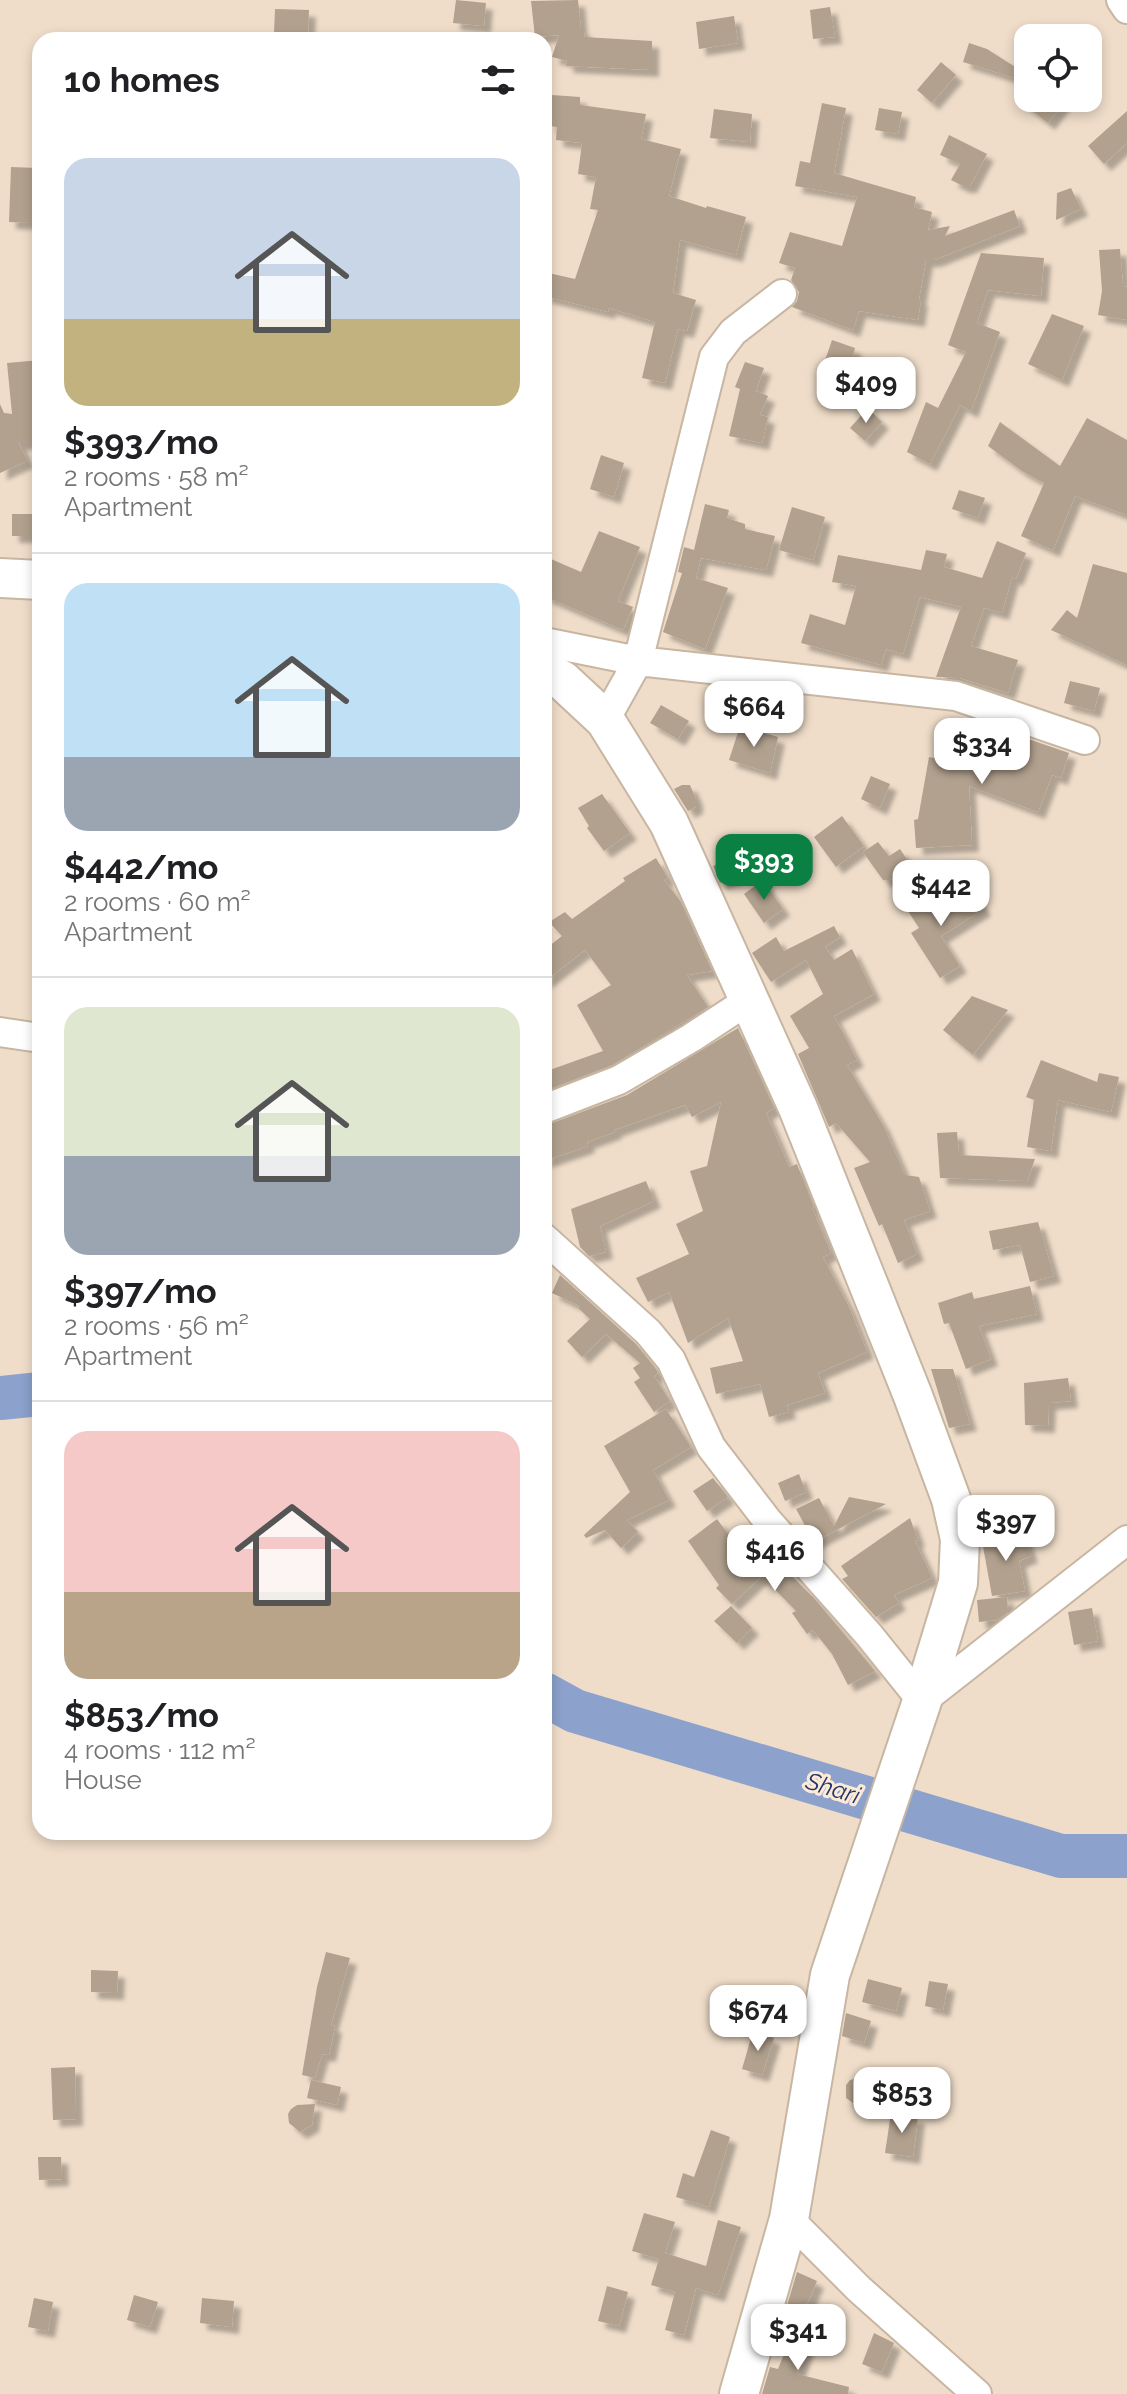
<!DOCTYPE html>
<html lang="en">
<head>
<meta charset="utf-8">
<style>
  body { margin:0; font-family:Raleway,sans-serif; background:#f2f2f2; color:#202124; height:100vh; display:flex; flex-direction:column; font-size:30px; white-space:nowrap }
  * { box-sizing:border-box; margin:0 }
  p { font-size:26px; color:#757577 }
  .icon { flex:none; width:44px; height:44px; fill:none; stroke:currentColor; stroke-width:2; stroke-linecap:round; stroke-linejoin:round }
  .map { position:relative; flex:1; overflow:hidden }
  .side { position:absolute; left:32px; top:32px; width:520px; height:1808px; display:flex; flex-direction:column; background:#fff; border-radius:24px; box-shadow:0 4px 12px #0003 }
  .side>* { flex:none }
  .tools { position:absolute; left:1014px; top:24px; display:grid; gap:16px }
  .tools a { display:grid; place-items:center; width:88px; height:88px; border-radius:16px; background:#fff; box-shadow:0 4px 12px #0003; font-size:40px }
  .price { position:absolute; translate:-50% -68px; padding:0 18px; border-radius:16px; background:#fff; color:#222; font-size:26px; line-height:52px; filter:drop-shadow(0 2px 4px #0008) }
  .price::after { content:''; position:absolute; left:50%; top:48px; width:24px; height:18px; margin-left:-12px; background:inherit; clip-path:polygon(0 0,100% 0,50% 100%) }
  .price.selected { background:#0b8043; color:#fff }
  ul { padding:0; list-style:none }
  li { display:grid; align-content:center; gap:16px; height:424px; padding:0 32px }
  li+li { border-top:2px solid #e0e0e0 }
  li span { display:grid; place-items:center; height:248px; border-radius:24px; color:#555 }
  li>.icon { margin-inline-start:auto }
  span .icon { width:144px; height:144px; fill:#fffc; stroke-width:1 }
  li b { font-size:34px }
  h2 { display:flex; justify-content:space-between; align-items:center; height:96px; padding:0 32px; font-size:34px }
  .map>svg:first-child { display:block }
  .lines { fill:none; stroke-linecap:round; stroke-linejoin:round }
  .river { stroke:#8ca1cb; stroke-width:44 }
  .building { fill:#b2a18e; filter:url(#shadow) }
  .street-casing { stroke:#c7b6a2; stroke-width:32 }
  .secondary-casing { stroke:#c7b6a2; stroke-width:42 }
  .street { stroke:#fff; stroke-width:28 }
  .secondary { stroke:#fff; stroke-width:38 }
  .labels { text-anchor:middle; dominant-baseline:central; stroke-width:6; stroke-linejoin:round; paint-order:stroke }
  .water-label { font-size:24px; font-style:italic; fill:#20376c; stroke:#fdead6 }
</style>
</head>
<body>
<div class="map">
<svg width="1127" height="2394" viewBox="0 0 1127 2394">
  <defs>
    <filter id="shadow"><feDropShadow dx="7" dy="7" stdDeviation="2" flood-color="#0004"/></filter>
  </defs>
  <rect width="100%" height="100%" fill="#efddc9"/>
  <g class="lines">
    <path class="river" d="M0 1398 40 1394
      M544 1694 575 1711 1061 1856H1127"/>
  </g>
  <path class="building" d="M456 0 486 3 484 26 453 23Z
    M578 0 581 30H585L584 37 652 41V70L566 66 567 61 552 57 559 35 535 37 531 1Z
    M830 7 835 37 813 39 810 10Z
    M275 9 309 10 308 34 274 33Z
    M734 16 738 43 699 49 696 22Z
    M969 43 987 49 1028 75V82L963 62Z
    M941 62 956 75 932 103 917 90Z
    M552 95 580 97V105L646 114 641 139 681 149 669 196 706 208 707 206 746 217 736 255 680 240 673 293 696 300 687 331 678 329 665 383 642 378 655 322 609 308 608 312 544 296V272L575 279 598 210 590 209 596 177 578 174 582 143 556 140 557 127 549 126Z
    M1016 98H1067L1048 123Z
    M822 103 846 108 834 173 916 197 914 207 932 212 928 230 950 226 945 236 1014 210 1020 226 934 260H926L919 299H921L918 320 859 311 853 330 792 307 797 301 799 292 791 280 795 268 779 263 790 232 842 246 857 197 795 186 800 161 810 163Z
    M879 108 902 112 898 134 875 130Z
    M714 109 752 114 750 142 710 138Z
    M1127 111V143L1104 164 1088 146Z
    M949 135 987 154 970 186H963L951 180 960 164 940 155Z
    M11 167 37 168 40 211H32V223L9 222Z
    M1071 188 1081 209 1056 220 1057 193Z
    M1120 249 1123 286 1127 287V320L1098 315 1102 291 1099 250Z
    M981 253 1044 258 1041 296 988 290 977 323 1000 332 971 411 960 405 930 464 907 452 926 402 938 408 966 352 948 345Z
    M1052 314 1084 326 1062 380 1028 364Z
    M832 340 855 348 852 359 872 365 863 392 819 378Z
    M40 360V443H19L27 461 0 473V404L4 413 12 414 7 363Z
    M745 362 764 368 756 391 768 396 760 415 768 417 762 443 729 436 740 389 735 387Z
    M868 408 882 422 865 441 850 428Z
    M1087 418 1127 440V515L1075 496 1053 550 1021 536 1044 483 1022 471 988 446 1000 422 1060 466Z
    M601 455 624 463 614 497 590 489Z
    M959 490 985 498 978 518 952 509Z
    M705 504 729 510 727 518 745 524V529L775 536 766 570 701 558 696 578 728 588 705 649 663 632 682 573 678 572 684 547 694 550Z
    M792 507 825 517 813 560 779 550Z
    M12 514H40V536H12Z
    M599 531 640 547 618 601 633 607 623 630 544 596V556L581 572Z
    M997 541 1026 553 1016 579 1012 577 1002 613 984 608 971 646 1018 660 1008 693 960 678 936 677 961 607 920 597 903 654 886 649 881 665 801 643 810 614 845 625 856 586 832 582 838 555 921 570 926 550 947 554 944 567 982 578Z
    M1093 564 1127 573V665L1051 630 1067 610 1077 618Z
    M1070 681 1100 688 1094 711 1064 703Z
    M661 705 689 721 678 739 650 723Z
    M740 726 778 737 770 773 729 760Z
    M1005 731 1069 753 1061 778 1052 775 1038 812 969 786 972 845 916 848 914 820 918 819 929 757 939 759 941 747 996 757Z
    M871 776 890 784 880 808 861 799Z
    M682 785H690L696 799V807L688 811 674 789Z
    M602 794 630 833 604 851 587 828 589 826 578 808Z
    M842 816 864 846 836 867 814 837Z
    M878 842 889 856 900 849 911 865 890 880H883L863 852Z
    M734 857 742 874 720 883 713 866Z
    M656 858 668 878 664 880 681 902 712 971 687 975 708 1007 612 1065 544 1091V1072L603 1051 577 1005 611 985 585 950 544 982V950L562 936 549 922 565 912 572 919 625 881 623 878Z
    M763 880 783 909 764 923 744 894Z
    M973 891 984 909 941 936 960 966 940 978 911 933 919 928 908 911 934 893 944 909Z
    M834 926 840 937 825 947 834 960 852 949 874 994 834 1016 857 1060 847 1065 883 1125 905 1175 919 1177 930 1211 904 1220 917 1254 898 1263 882 1224 879 1226 854 1168 870 1162 836 1123 829 1127 798 1054 809 1048 790 1016 823 994 806 960 771 982 752 953 776 937 784 951Z
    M972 996 1008 1010 973 1055 943 1030Z
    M738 1028 774 1108 766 1113 789 1167 797 1164 814 1207 812 1208 831 1253 823 1257 850 1309 867 1352 818 1373 825 1393 787 1405 789 1412 769 1417 760 1384 716 1394 710 1368 743 1361 728 1318 688 1343 669 1292 648 1302 636 1278 689 1254 676 1224 703 1211 690 1171 707 1166 721 1102 692 1117 685 1105 614 1130 615 1132 587 1142 588 1146 544 1161V1126L627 1095Z
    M1041 1060 1097 1082 1099 1073 1119 1077 1111 1112 1058 1100 1051 1151 1027 1147 1034 1100 1026 1097Z
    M957 1132 959 1155 1035 1159 1027 1181 940 1178 937 1133Z
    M646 1181 654 1201 600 1226 606 1252 589 1256 580 1247 571 1209Z
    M1038 1222 1054 1276 1030 1282 1020 1245 993 1250 989 1231Z
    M560 1275 636 1344 656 1369 658 1373 654 1376 670 1401 654 1412 634 1382 640 1378 633 1368 640 1363 606 1334 582 1357 567 1341 590 1319 578 1308 580 1306 552 1293Z
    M1030 1286 1037 1314 979 1326 991 1359 966 1369 949 1323 944 1324 938 1303 972 1292 974 1299Z
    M931 1369H953L970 1424 949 1428Z
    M1068 1378 1071 1401 1049 1403 1048 1426 1025 1425 1024 1383Z
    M666 1409 691 1447 653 1470 669 1500 627 1520 638 1532 621 1548 605 1530 586 1538 584 1535 630 1492 604 1446Z
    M799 1474 806 1492 785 1501 778 1483Z
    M713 1478 728 1497 707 1511 693 1491Z
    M849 1497 886 1504 814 1542 796 1509 819 1498 834 1526Z
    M910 1518 918 1540 915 1541 932 1578 894 1595 899 1603 876 1617 842 1579 848 1576 841 1566Z
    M717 1519 747 1560 761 1546 814 1598 875 1671 848 1685 832 1654 813 1630 807 1634 792 1613 796 1611 762 1576 732 1604 716 1588 719 1585 688 1541Z
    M1023 1531 1031 1556 1019 1561 1025 1591 992 1596 982 1541Z
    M1007 1597 1008 1612 997 1620 979 1622 977 1600Z
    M731 1606 752 1628 737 1643 714 1621Z
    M1092 1608 1098 1641 1074 1645 1068 1612Z
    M326 1952 350 1958 331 2025 335 2026 329 2055 322 2054 315 2078 302 2075 317 1987Z
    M91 1970 118 1971 117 1993 91 1992Z
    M868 1979 902 1988 896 2011 862 2002Z
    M929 1981 948 1984 943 2010 925 2006Z
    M846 2013 871 2021 864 2043 842 2036Z
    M753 2031 774 2038 762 2075 742 2069Z
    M75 2067 76 2119 53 2120 51 2068Z
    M862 2077 869 2086 870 2098 862 2103H853L846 2098V2085L850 2080Z
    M311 2080 341 2087 337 2105 307 2098Z
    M315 2104 312 2125 300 2132 289 2123 288 2114 291 2109 297 2105Z
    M891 2113 918 2117 913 2157 885 2153Z
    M711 2130 730 2137 709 2207 676 2197 683 2173 694 2177Z
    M38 2157H61L62 2179 39 2180Z
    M644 2213 675 2222 665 2253 706 2266 718 2220 741 2227 718 2295 696 2288 684 2335 665 2330 675 2292 651 2285 659 2259 632 2251Z
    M797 2272 817 2281 802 2316 786 2309Z
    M607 2286 628 2292 619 2326 598 2321Z
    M134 2295 158 2302 150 2327 127 2320Z
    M34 2298 53 2302 48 2331 28 2327Z
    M202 2298 234 2301 232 2327 200 2323Z
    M796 2325 813 2332 797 2374 849 2387 848 2394H762L770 2367 778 2369Z
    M874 2333 894 2343 882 2372 862 2364Z"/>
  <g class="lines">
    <defs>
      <path id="street" d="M1121 0 1127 9
        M544 642 638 661 714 357 733 332 782 294
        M605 720 638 661 956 696 1085 740
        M0 1032 40 1038
        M544 1109 619 1080 691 1038 749 1000
        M544 1238 648 1332 671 1360 711 1447 767 1520 869 1635 922 1701 1127 1540
        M789 2219 859 2289 977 2394"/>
      <path id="secondary" d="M0 578 40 580
        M544 670 562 680 605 720 669 823 798 1108 913 1396 951 1499 960 1539 958 1583 922 1701 830 1975 789 2219 739 2394"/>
    </defs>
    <use href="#street" class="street-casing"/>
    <use href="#secondary" class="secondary-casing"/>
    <use href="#street" class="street"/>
    <use href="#secondary" class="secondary"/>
  </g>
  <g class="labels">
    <g class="water-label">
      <text transform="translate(833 1788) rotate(17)">Shari</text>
    </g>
  </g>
</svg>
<div class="tools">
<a><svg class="icon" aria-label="locate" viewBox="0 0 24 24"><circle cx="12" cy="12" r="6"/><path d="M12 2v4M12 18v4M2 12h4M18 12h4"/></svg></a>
</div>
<b class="price" style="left:866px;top:425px">$409</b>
<b class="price" style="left:754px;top:749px">$664</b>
<b class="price" style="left:982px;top:786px">$334</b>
<b class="price selected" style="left:764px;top:902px">$393</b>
<b class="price" style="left:941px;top:928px">$442</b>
<b class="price" style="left:1006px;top:1563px">$397</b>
<b class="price" style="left:775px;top:1593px">$416</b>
<b class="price" style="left:758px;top:2053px">$674</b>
<b class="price" style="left:902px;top:2135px">$853</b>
<b class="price" style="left:798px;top:2372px">$341</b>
<section class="side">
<h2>10 homes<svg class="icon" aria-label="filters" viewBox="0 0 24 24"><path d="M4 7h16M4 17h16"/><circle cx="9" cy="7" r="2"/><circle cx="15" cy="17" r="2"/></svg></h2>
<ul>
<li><span style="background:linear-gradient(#c9d6e8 65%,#c2b280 0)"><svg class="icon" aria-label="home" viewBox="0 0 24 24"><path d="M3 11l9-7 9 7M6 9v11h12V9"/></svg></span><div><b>$393/mo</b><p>2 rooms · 58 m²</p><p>Apartment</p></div></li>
<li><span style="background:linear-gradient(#bfe0f5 70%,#9aa5b1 0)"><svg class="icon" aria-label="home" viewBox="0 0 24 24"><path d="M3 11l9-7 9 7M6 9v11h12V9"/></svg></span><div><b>$442/mo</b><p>2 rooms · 60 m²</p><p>Apartment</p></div></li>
<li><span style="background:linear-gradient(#dfe7d0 60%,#9aa5b1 0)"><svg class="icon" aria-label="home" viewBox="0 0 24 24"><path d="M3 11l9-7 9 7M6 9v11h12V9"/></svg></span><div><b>$397/mo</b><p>2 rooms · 56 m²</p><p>Apartment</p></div></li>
<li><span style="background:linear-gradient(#f6c9c9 65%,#b9a48a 0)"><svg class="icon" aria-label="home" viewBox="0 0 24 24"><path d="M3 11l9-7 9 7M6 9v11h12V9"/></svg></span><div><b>$853/mo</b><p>4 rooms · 112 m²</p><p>House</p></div></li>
</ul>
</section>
</div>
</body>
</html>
